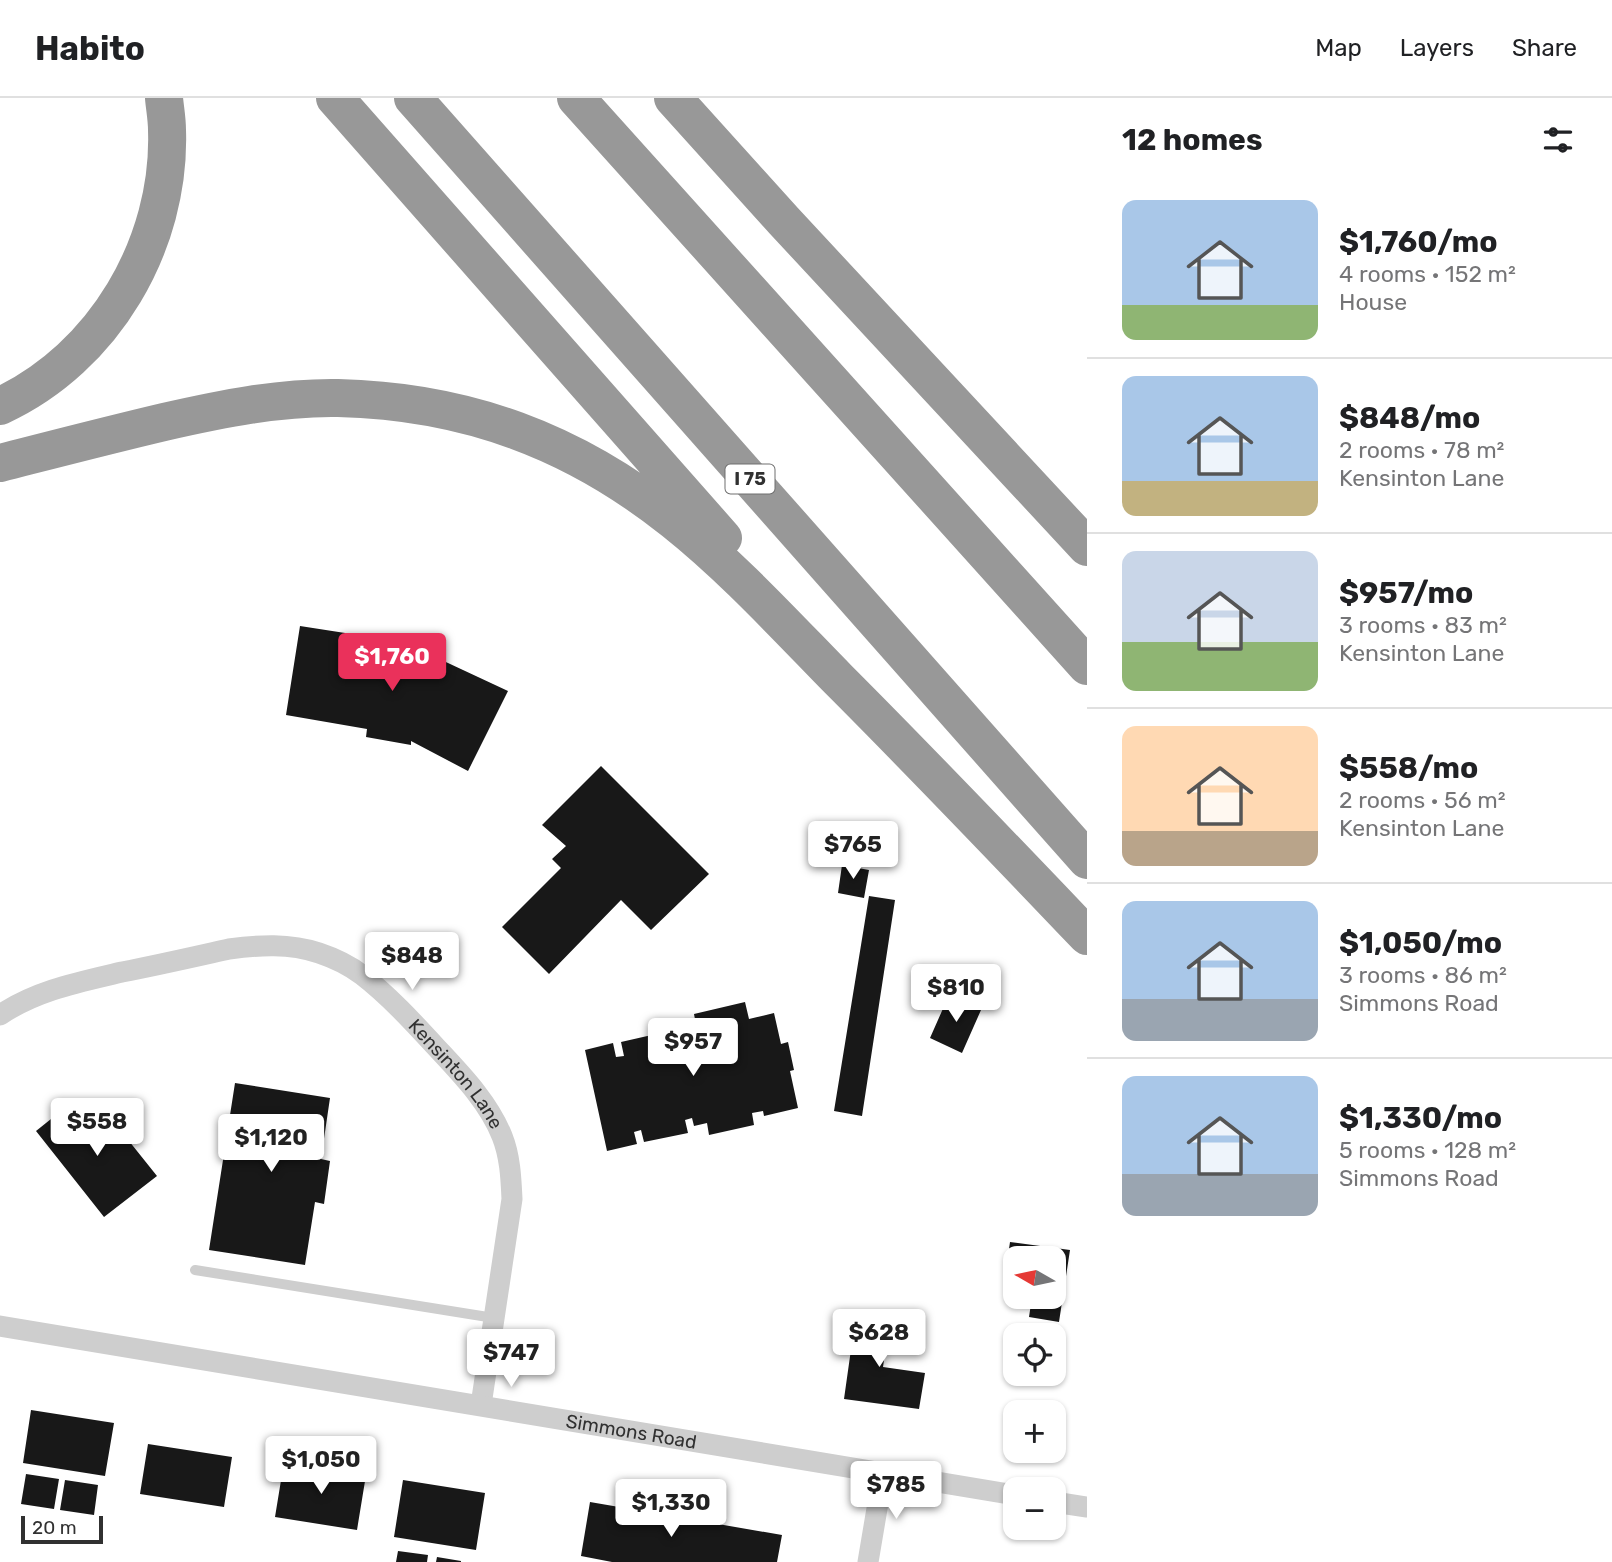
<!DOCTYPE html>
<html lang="en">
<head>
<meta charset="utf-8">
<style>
  body { margin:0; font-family:Rubik,sans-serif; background:#f6f6f6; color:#202124; height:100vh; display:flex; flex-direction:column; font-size:26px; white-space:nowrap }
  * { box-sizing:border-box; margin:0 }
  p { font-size:23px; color:#757577 }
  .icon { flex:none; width:38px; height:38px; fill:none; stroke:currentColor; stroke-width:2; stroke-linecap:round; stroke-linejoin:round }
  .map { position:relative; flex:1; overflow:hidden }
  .sheet { display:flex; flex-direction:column; background:#fff; width:525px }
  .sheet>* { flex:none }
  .needle { width:46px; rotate:279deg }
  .tools { position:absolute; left:1003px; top:1148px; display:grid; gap:14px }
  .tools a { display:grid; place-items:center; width:63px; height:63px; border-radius:14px; background:#fff; box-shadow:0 2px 5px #0004; font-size:35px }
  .scale { position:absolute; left:21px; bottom:18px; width:82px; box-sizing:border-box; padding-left:7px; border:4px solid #313131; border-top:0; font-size:19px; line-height:24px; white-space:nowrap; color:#313131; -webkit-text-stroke:5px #fff; paint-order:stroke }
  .price { position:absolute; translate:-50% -60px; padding:0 16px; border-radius:7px; background:#fff; color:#222; font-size:23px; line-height:46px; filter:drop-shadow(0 2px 4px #0008) }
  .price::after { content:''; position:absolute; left:50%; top:42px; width:21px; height:16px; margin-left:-10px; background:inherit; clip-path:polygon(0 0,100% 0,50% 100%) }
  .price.active { background:#ea315b; color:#fff }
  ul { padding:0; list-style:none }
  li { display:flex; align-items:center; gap:21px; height:175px; padding:0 35px }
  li+li { border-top:2px solid #e0e0e0 }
  li span { display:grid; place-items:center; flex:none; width:196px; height:140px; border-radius:14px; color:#555 }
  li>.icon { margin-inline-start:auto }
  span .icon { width:84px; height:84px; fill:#fffc; stroke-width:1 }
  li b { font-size:30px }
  h2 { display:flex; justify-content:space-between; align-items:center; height:84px; padding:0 35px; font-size:30px }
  header { display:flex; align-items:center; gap:42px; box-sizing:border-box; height:98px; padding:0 35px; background:#fff; border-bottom:2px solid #e0e0e0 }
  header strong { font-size:33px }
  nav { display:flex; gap:38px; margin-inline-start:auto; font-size:24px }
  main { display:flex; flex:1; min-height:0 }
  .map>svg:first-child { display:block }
  .building { fill:#181818 }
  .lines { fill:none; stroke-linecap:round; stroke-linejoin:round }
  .lane { stroke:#cecece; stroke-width:10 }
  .street { stroke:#cecece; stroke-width:21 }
  .highway { stroke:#989898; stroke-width:38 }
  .labels { text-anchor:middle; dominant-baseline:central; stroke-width:7; stroke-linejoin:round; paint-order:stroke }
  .shield { fill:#fff; stroke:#6f6f6f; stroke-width:2 }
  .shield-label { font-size:18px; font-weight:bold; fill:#313131 }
  .street-label { font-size:19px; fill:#313131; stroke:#fff }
</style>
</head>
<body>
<header>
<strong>Habito</strong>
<nav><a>Map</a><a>Layers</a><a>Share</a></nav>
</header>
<main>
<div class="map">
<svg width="1087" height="1464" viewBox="0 0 1087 1464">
  <rect width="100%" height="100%" fill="#fff"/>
  <path class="building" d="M300 528 403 544 508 593 468 673 411 643V647L366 639 367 631 286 617Z
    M601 668 709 776 651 832 621 802 549 876 502 829 561 770 552 761 566 748 542 727Z
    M842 767 869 772 864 800 838 795Z
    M869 798 895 802 862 1018 834 1013Z
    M949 897 981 912 962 955 930 940Z
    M745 904 749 921 774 915 781 946 788 944 794 972 790 973 798 1010 764 1018 763 1013 752 1015 754 1027 709 1037 707 1025 694 1028 692 1020 685 1022 688 1035 644 1044 641 1032 634 1034 637 1046 607 1053 585 952 613 945 616 959 624 958 621 944 665 934 667 947 676 946 674 938 697 932 694 916Z
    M235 985 330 1000 321 1061 330 1063 324 1106 315 1104 305 1167 209 1152Z
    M101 1008 157 1078 104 1119 36 1033 66 1009 79 1026Z
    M1010 1144 1070 1152 1059 1224 1029 1219 1032 1199H1054V1160H1015V1187L1004 1185Z
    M856 1216 890 1221 883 1269 925 1275 919 1311 844 1301Z
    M31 1312 114 1325 105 1378 23 1365Z
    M148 1346 232 1359 224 1409 140 1396Z
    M284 1364 366 1377 357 1432 275 1419Z
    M26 1376 59 1381 54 1411 21 1406Z
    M65 1382 98 1387 94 1417 60 1412Z
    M403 1382 485 1395 476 1452 394 1439Z
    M590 1404 782 1437 777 1464H612L581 1458Z
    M398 1453 428 1457 427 1464H396Z
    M437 1459 461 1463V1464H436Z"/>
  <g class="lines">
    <path class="lane" d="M195 1172 494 1220"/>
    <g class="street">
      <path id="s1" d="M0 917C37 892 80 884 122 874 158 867 193 859 229 851 259 847 289 845 319 855 334 860 349 867 362 877 388 897 412 923 435 948 460 975 488 1003 502 1038 510 1058 511 1079 512 1101L481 1307"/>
      <path id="s2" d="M0 1228 1015 1397"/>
      <path d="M1054 1404 1087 1409"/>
      <path d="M868 1464 883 1375"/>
    </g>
    <path class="highway" d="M335 0 723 440
      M413 0 1087 762
      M576 0 1087 568
      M673 0 784 123 1087 449
      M0 308C104 260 171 146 167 32 167 21 165 11 164 0
      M0 365C55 351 109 337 164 324 221 311 280 299 338 300 466 303 574 343 674 423 733 470 785 527 838 581 922 665 1005 752 1087 838"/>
  </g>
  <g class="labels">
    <rect class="shield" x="725.5" y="366.5" width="49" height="29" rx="5"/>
    <g class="shield-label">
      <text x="750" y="381">I 75</text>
    </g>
    <g class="street-label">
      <text stroke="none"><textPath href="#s1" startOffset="516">Kensinton Lane</textPath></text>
      <text stroke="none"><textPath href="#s2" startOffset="640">Simmons Road</textPath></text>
    </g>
  </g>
</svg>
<div class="tools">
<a><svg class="needle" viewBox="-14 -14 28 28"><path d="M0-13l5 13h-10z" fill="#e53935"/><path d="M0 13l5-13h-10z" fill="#757577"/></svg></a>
<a><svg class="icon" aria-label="locate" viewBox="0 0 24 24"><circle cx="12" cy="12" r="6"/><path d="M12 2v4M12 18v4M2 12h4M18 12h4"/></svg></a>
<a>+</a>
<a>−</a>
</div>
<div class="scale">20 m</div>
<b class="price active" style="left:392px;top:595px">$1,760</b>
<b class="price" style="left:853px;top:783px">$765</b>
<b class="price" style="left:412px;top:894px">$848</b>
<b class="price" style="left:956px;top:926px">$810</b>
<b class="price" style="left:693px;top:980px">$957</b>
<b class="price" style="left:97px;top:1060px">$558</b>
<b class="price" style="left:271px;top:1076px">$1,120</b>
<b class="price" style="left:879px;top:1271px">$628</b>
<b class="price" style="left:511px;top:1291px">$747</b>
<b class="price" style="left:321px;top:1398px">$1,050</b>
<b class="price" style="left:896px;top:1423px">$785</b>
<b class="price" style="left:671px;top:1441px">$1,330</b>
</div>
<section class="sheet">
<h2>12 homes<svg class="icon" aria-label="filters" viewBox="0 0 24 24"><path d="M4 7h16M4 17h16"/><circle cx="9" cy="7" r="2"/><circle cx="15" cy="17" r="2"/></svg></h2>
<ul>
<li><span style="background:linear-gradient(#a9c7e8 75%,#8fb573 0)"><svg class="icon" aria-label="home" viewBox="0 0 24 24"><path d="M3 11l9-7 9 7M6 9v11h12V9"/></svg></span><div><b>$1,760/mo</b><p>4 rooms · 152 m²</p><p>House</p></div></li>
<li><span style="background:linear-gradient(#a9c7e8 75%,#c2b280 0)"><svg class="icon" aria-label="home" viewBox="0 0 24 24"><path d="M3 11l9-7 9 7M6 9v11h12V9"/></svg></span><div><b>$848/mo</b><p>2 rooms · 78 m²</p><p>Kensinton Lane</p></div></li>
<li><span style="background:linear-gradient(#c9d6e8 65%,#8fb573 0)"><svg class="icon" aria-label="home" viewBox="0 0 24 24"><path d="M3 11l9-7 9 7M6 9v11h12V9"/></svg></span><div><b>$957/mo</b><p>3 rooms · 83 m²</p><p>Kensinton Lane</p></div></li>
<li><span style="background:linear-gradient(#ffd9b3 75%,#b9a48a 0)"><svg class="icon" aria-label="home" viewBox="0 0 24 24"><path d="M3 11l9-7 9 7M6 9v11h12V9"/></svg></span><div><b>$558/mo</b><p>2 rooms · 56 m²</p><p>Kensinton Lane</p></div></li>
<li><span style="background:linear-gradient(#a9c7e8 70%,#9aa5b1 0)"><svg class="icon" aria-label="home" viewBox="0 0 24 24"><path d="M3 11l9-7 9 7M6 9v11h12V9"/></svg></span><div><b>$1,050/mo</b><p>3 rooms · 86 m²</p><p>Simmons Road</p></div></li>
<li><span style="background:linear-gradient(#a9c7e8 70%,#9aa5b1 0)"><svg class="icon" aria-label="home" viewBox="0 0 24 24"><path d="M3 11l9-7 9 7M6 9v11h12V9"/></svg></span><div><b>$1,330/mo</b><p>5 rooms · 128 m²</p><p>Simmons Road</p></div></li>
</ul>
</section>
</main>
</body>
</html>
